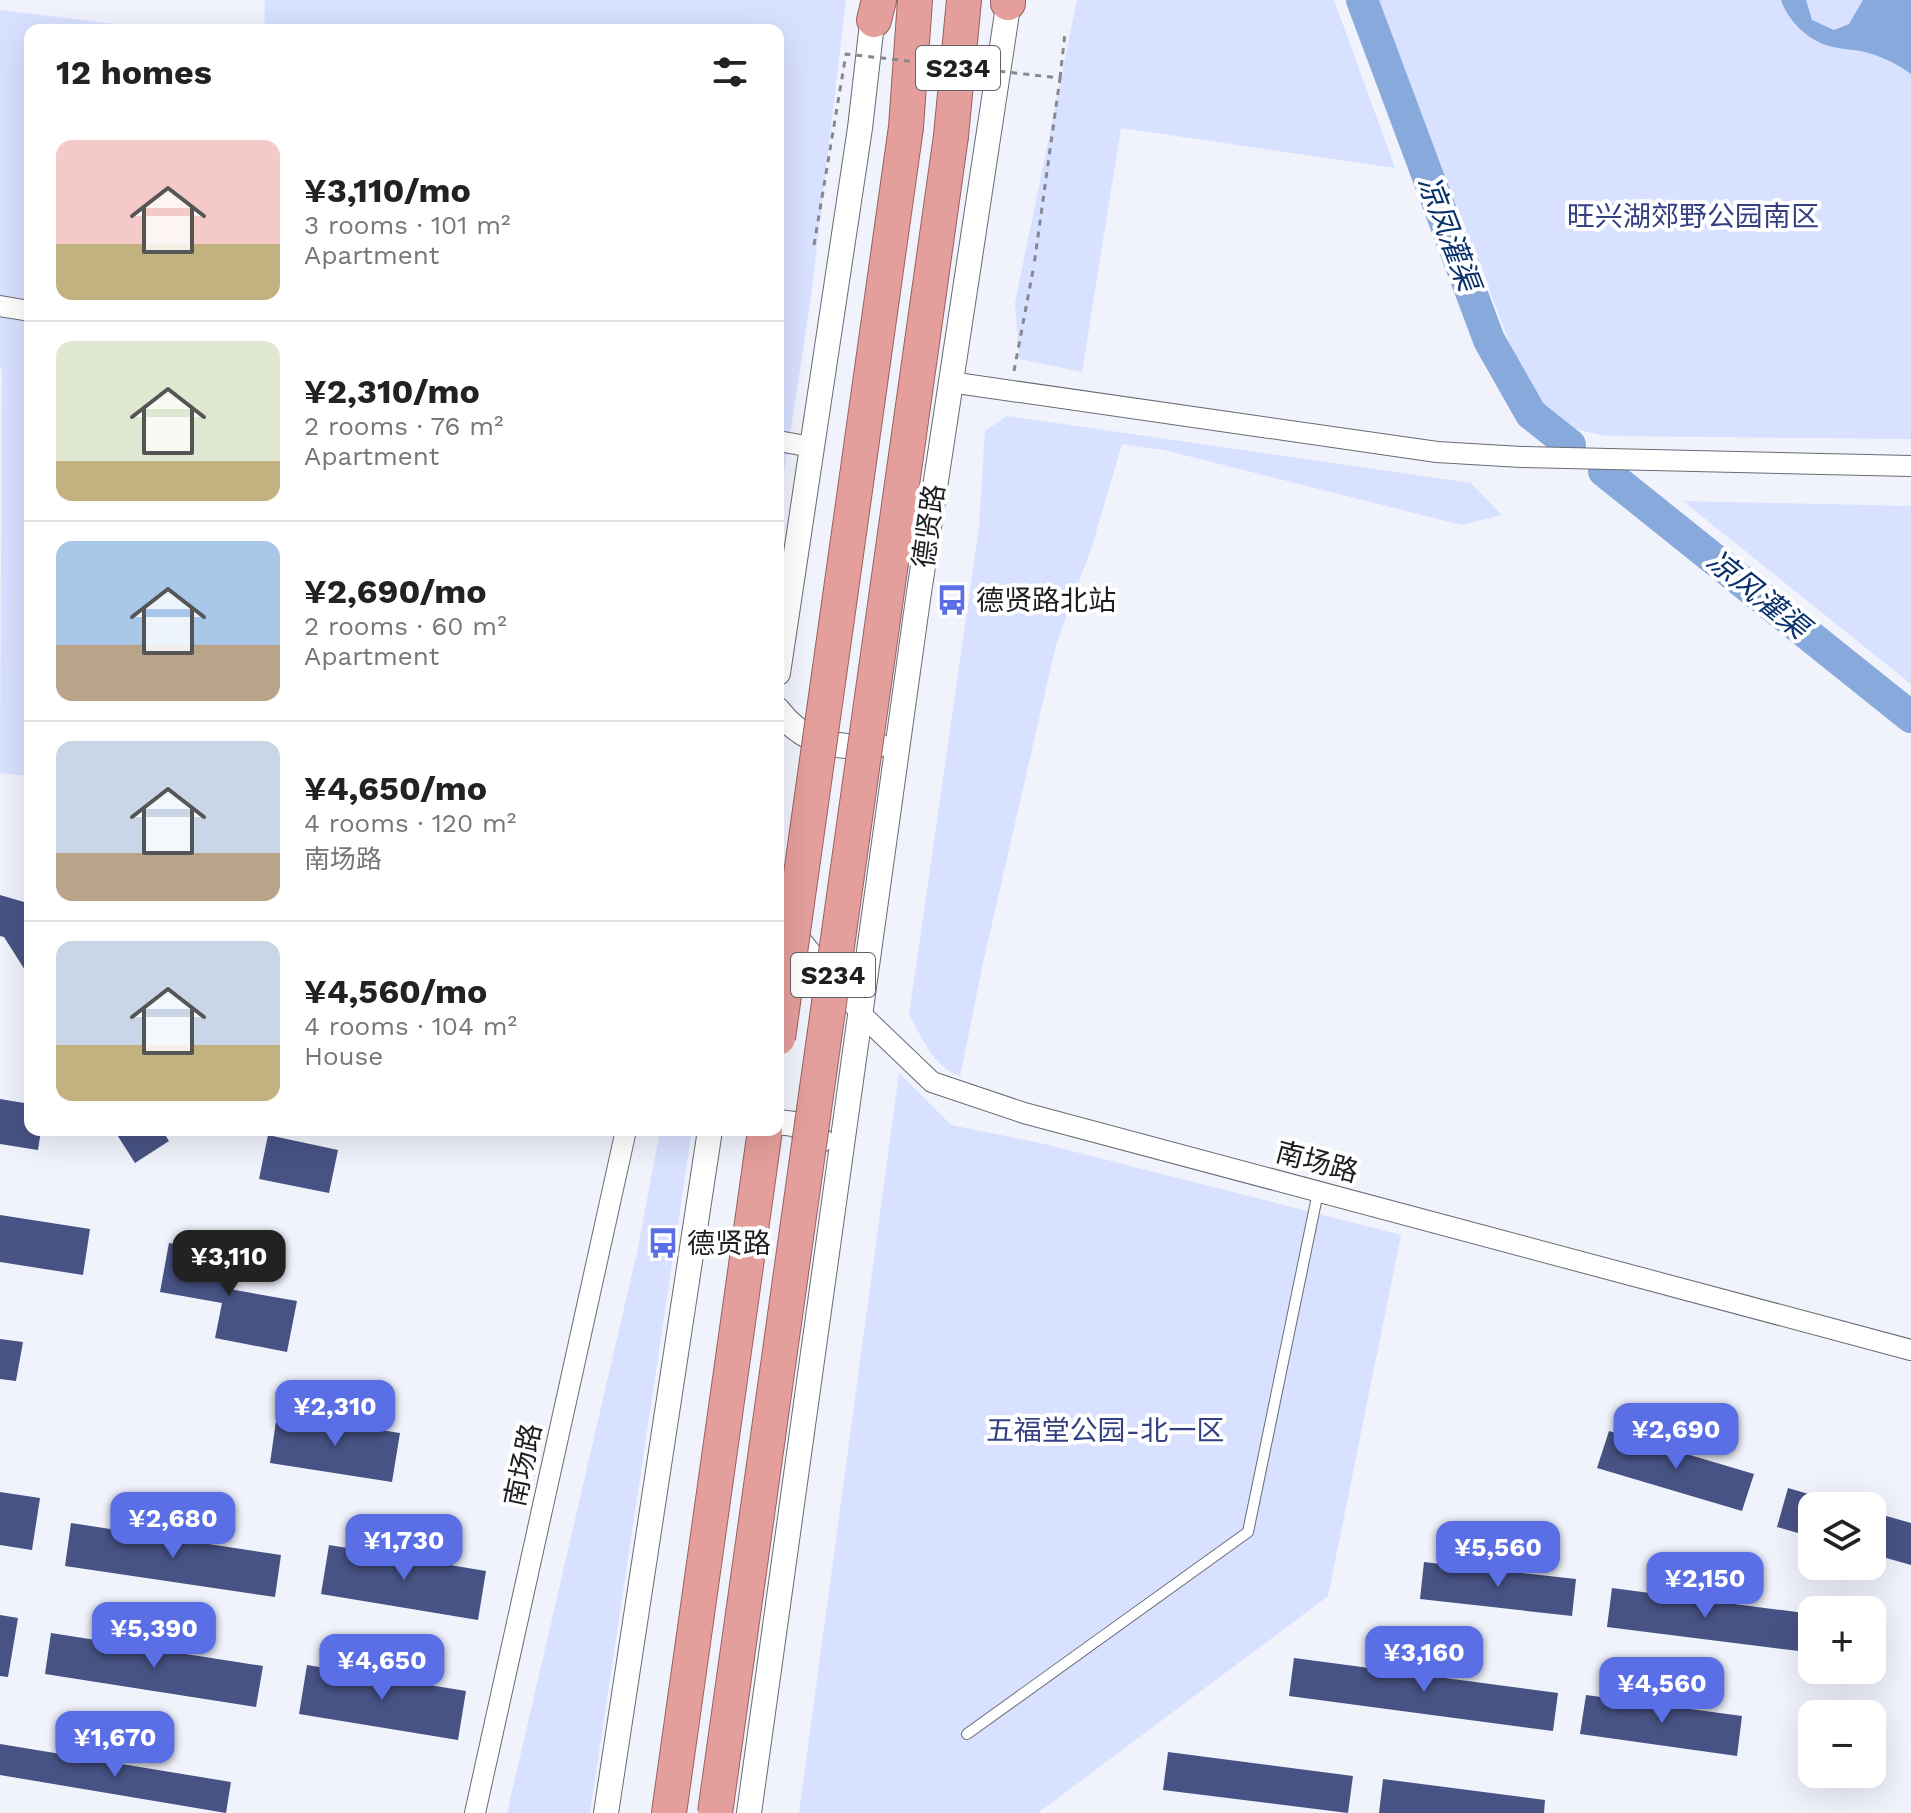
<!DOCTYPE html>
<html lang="en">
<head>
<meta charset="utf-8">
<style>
  body { margin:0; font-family:"Work Sans","Noto Sans SC",sans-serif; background:#f2f2f2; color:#222; height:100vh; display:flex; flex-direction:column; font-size:30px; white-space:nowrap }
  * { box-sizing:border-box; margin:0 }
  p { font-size:26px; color:#767676 }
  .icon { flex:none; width:44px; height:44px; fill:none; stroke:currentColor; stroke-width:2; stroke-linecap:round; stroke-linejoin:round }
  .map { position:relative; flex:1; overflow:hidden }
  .drawer { position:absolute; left:24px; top:24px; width:760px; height:1112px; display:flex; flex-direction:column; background:#fff; border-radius:16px; box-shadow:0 8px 32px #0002 }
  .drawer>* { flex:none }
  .fabs { position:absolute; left:1798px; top:1492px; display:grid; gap:16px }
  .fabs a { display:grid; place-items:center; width:88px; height:88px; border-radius:16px; background:#fff; box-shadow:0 8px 32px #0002; font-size:40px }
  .price { position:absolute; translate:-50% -68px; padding:0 18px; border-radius:16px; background:#5a6fe6; color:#fff; font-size:26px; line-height:52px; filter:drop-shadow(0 2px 4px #0008) }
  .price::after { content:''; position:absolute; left:50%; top:48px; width:24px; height:18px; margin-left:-12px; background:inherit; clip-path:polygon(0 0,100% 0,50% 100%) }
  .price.on { background:#222; color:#fff }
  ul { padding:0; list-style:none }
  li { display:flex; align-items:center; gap:24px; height:200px; padding:0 32px }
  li+li { border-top:2px solid #e0e0e0 }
  li span { display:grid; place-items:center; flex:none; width:224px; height:160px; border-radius:16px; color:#555 }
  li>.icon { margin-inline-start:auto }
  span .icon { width:96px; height:96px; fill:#fffc; stroke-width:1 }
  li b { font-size:34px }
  h2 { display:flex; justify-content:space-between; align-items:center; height:96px; padding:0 32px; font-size:34px }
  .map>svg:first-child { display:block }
  .green { fill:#d8e1ff }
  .water { fill:#88a9db }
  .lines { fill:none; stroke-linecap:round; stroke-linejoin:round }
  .river { stroke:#88a9db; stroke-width:32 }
  .building { fill:#475384 }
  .service-casing { stroke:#696b73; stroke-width:12 }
  .minor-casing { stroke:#696b73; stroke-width:22 }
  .tertiary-casing { stroke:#696b73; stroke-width:26 }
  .trunk-casing { stroke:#9a6160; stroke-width:36 }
  .path { stroke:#87888f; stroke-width:3; stroke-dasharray:6 6; stroke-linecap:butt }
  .service { stroke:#fff; stroke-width:10 }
  .minor { stroke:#fff; stroke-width:20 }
  .tertiary { stroke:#fff; stroke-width:24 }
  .trunk { stroke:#e49e9b; stroke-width:34 }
  .trunk-bridge-casing { stroke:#9a6160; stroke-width:36; stroke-linecap:butt }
  .path-bridge { stroke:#87888f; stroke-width:3; stroke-dasharray:6 6; stroke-linecap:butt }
  .trunk-bridge { stroke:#e49e9b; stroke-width:34 }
  .labels { text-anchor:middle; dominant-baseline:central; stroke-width:8; stroke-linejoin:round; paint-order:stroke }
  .shield { fill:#fff; stroke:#626264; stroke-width:2 }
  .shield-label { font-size:26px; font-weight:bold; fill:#1e1f22 }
  .park-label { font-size:28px; fill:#344082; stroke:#fff }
  .street-label { font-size:28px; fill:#1e1f22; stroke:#fff }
  .poi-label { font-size:28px; fill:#1e1f22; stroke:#fff; text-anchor:start }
  .water-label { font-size:30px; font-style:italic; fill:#09326d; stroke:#fff }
</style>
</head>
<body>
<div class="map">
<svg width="1911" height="1813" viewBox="0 0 1911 1813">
  <rect width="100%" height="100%" fill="#f0f2fc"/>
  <path class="green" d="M265 0H846L811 297 778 513V30H264Z
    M1077 0H1334L1395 168 1121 128 1082 372 1019 359 1015 303Z
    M1376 0H1911V439L1609 436C1559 428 1548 422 1523 377Z
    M0 10 162 30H30V832L28 776 0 773 2 369 0 368Z
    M1007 416 1471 483 1502 515 1462 525 1164 450 1122 444 1092 546 1056 645 985 954 960 1076C933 1067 923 1038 909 1015L979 528 985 431Z
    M1683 501 1911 506V684Z
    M899 1073 951 1125 1040 1143 1401 1235 1328 1596 1038 1813H799Z
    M660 1130H692L590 1813H507L638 1248Z"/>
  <path class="water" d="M1781 0H1806L1812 20 1834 30 1849 24 1863 0H1911V74C1900 66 1885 58 1872 54 1858 49 1843 50 1829 46 1808 40 1788 21 1781 0Z"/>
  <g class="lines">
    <path class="river" d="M1362 0 1489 340 1531 414 1570 445
      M1604 471 1911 717"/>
  </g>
  <path class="building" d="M0 895 24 902 30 911V978L4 937 0 936Z
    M0 1099 30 1104V1130H41L38 1150 0 1144Z
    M114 1130H162L169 1141 135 1163Z
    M268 1135 338 1150 329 1193 259 1179Z
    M0 1215 90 1229 83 1275 0 1262Z
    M169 1243 235 1255 229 1289 297 1301 287 1352 215 1338 222 1303 160 1292Z
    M0 1339 23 1342 16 1381 0 1379Z
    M277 1414 400 1433 392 1482 270 1463Z
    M1609 1431 1754 1474 1742 1511 1597 1468Z
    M1788 1488 1812 1495V1537L1777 1527Z
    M0 1492 40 1498 32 1550 0 1545Z
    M1872 1512 1911 1523V1565L1872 1554Z
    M71 1523 281 1555 275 1597 65 1566Z
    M329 1545 486 1571 478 1620 321 1594Z
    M1424 1562 1576 1579 1572 1616 1420 1599Z
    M1612 1588 1804 1613 1799 1651 1607 1627Z
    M0 1615 18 1618 8 1677 0 1676Z
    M51 1633 263 1666 256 1707 45 1674Z
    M1294 1658 1558 1693 1553 1731 1289 1696Z
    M307 1665 466 1691 458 1740 299 1714Z
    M1586 1695 1742 1716 1737 1756 1580 1734Z
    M0 1744 231 1782 226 1813 0 1775Z
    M1168 1752 1353 1776 1348 1813 1163 1790Z
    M1383 1779 1545 1800 1544 1813H1379Z"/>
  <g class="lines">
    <defs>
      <path id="service" d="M967 1734 1248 1532 1318 1192"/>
      <path id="minor" d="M0 306 30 311
        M950 382 1437 452 1521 457 1911 466
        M778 441 812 447
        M778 912 862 1015 932 1082 1024 1113 1911 1350
        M475 1813 626 1130"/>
      <path id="tertiary" d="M778 673 860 128 874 6
        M778 710C805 745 830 745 872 748L878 745
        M778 1122 794 1124 821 1140
        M606 1813 710 1130
        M749 1813 918 599 1009 0"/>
      <path id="trunk" d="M1008 0V3
        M874 20 879 0
        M906 127 915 0
        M951 136 964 0
        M669 1813 765 1130"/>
    </defs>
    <use href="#service" class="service-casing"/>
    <use href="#minor" class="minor-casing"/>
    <use href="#tertiary" class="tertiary-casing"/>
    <use href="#trunk" class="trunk-casing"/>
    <path class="path" d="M1060 78 1065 33
      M1014 371 1034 265"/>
    <use href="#service" class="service"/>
    <use href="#minor" class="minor"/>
    <use href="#tertiary" class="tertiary"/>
    <use href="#trunk" class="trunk"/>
    <defs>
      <path id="trunk-bridge" d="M778 1038 906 127
        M715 1813 951 136"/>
    </defs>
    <use href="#trunk-bridge" class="trunk-bridge-casing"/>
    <path class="path-bridge" d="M814 245 846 54 1060 78 1034 265"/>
    <use href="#trunk-bridge" class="trunk-bridge"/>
  </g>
  <defs>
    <symbol id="bus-bare" viewBox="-9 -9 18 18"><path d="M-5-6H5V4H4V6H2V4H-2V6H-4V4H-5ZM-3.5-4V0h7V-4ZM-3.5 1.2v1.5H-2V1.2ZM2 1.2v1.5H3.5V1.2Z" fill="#5a6fe6" stroke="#fff" stroke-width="2.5" paint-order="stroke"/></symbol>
  </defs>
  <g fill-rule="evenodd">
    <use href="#bus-bare" x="930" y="578" width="44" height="44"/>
    <use href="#bus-bare" x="641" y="1221" width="44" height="44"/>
  </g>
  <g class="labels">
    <g class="shield">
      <rect x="916" y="46" width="84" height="44" rx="6"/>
      <rect x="791" y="953" width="84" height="44" rx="6"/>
    </g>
    <g class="shield-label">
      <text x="958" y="68">S234</text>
      <text x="833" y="975">S234</text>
    </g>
    <g class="park-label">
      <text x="1693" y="216">旺兴湖郊野公园南区</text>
      <text x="1105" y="1430">五福堂公园-北一区</text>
    </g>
    <g class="street-label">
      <text transform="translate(929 526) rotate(-82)">德贤路</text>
      <text transform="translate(1317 1162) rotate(15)">南场路</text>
      <text transform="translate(523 1465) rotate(-78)">南场路</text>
    </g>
    <g class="poi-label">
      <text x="976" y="600">德贤路北站</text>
      <text x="687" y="1243">德贤路</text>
    </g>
    <g class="water-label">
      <text transform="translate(1449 233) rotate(69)">凉凤灌渠</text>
      <text transform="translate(1758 594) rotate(39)">凉风灌渠</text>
    </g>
  </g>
</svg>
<div class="fabs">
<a><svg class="icon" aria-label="layers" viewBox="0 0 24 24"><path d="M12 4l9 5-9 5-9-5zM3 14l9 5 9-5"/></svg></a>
<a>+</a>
<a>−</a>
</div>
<b class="price on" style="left:229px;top:1298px">¥3,110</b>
<b class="price" style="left:335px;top:1448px">¥2,310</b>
<b class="price" style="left:1676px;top:1471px">¥2,690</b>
<b class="price" style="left:173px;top:1560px">¥2,680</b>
<b class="price" style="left:404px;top:1582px">¥1,730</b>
<b class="price" style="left:1498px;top:1589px">¥5,560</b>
<b class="price" style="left:1705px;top:1620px">¥2,150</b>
<b class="price" style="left:154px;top:1670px">¥5,390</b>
<b class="price" style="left:1424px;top:1694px">¥3,160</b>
<b class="price" style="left:382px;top:1702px">¥4,650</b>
<b class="price" style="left:1662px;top:1725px">¥4,560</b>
<b class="price" style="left:115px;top:1779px">¥1,670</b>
<section class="drawer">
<h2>12 homes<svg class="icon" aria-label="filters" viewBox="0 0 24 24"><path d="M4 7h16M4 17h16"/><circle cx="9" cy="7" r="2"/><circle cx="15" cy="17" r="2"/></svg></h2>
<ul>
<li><span style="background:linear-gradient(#f6c9c9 65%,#c2b280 0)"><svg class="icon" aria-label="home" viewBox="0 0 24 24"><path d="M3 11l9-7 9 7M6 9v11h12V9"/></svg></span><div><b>¥3,110/mo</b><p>3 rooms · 101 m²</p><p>Apartment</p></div></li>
<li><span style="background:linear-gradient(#dfe7d0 75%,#c2b280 0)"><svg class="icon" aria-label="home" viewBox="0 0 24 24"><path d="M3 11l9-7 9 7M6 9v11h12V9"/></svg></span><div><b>¥2,310/mo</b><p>2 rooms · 76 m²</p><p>Apartment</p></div></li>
<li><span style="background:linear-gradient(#a9c7e8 65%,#b9a48a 0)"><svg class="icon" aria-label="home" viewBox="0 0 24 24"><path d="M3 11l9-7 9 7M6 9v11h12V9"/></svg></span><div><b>¥2,690/mo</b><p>2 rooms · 60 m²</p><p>Apartment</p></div></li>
<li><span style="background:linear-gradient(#c9d6e8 70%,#b9a48a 0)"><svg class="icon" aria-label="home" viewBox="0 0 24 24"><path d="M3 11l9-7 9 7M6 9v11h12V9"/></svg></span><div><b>¥4,650/mo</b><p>4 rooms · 120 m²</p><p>南场路</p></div></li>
<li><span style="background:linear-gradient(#c9d6e8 65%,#c2b280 0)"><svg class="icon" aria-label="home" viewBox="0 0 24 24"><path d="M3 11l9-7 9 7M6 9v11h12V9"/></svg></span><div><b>¥4,560/mo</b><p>4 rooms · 104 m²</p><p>House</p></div></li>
</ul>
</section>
</div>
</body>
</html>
